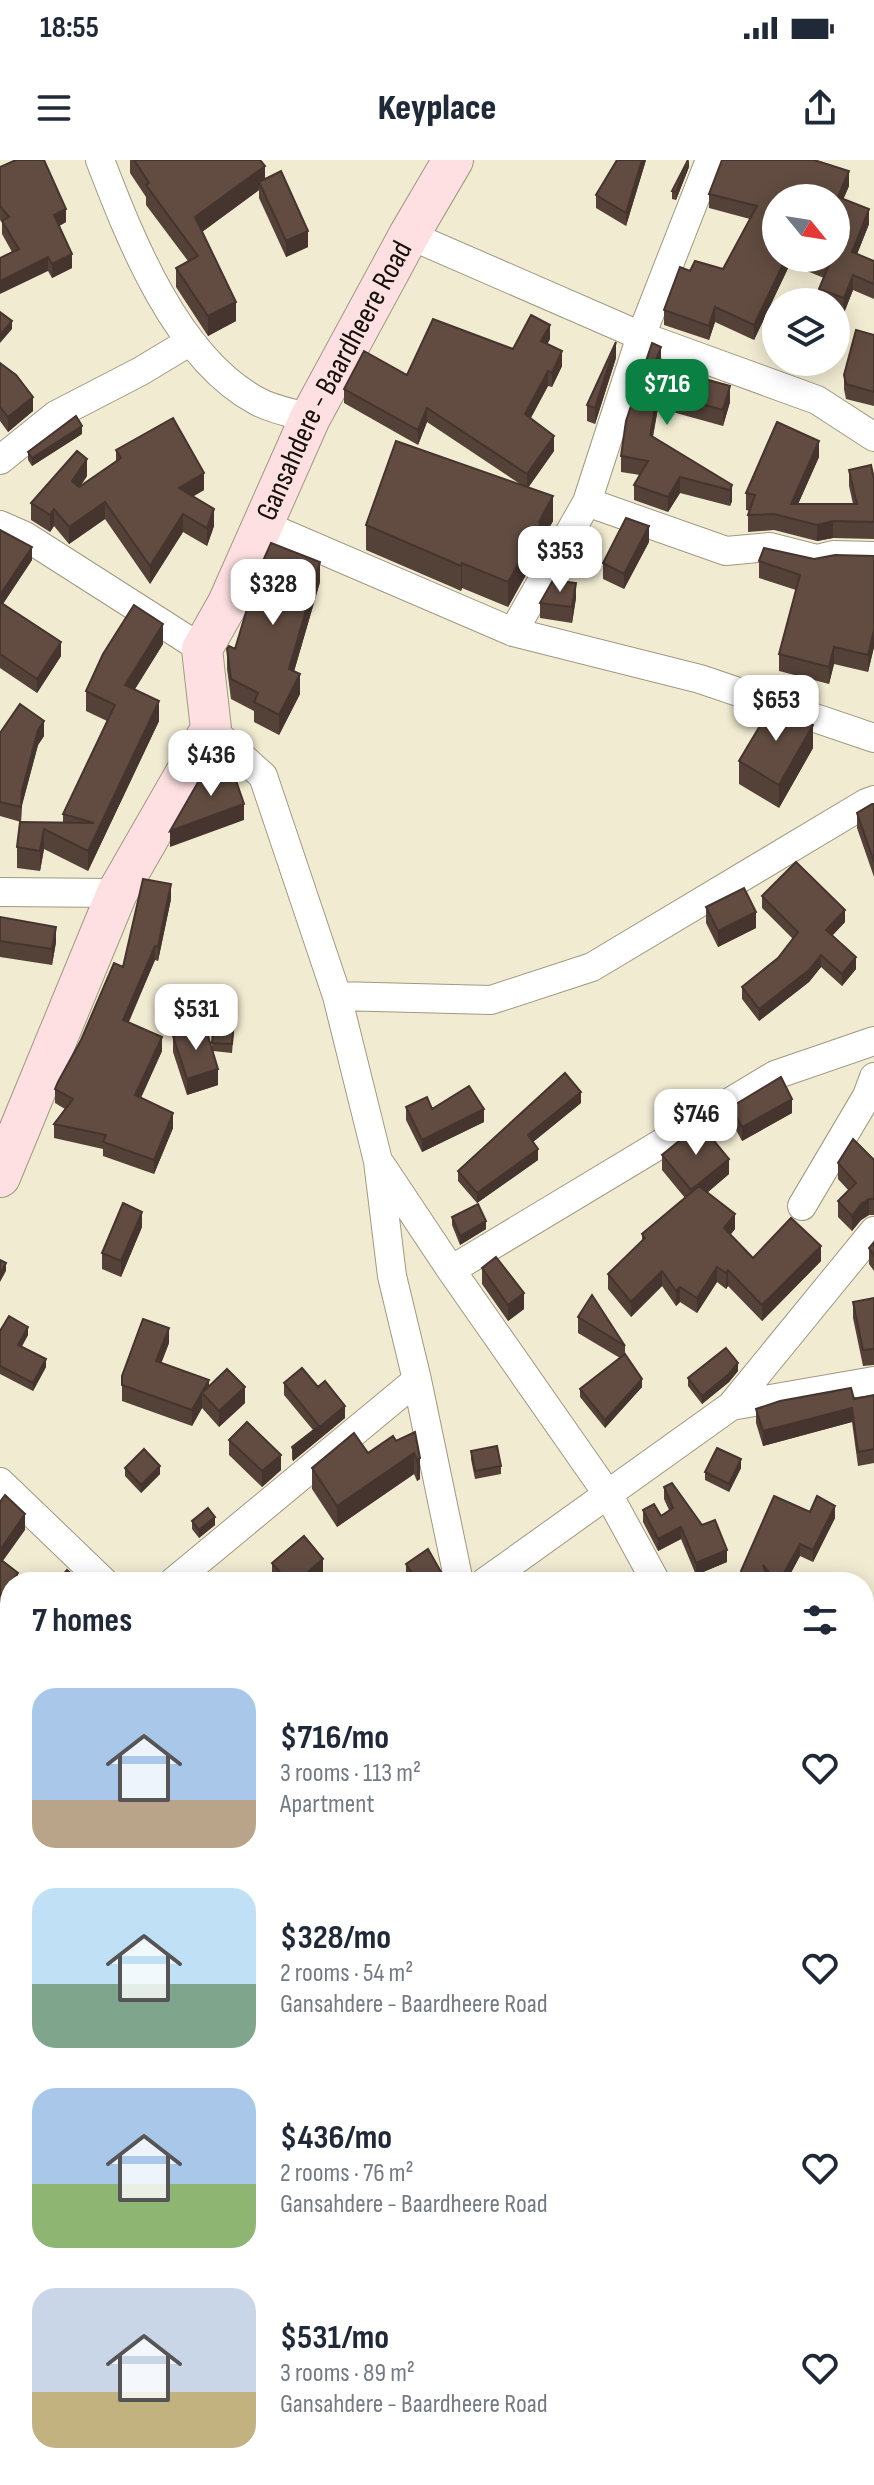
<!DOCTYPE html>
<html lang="en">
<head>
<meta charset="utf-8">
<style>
  body { margin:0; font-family:"Sofia Sans Condensed",sans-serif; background:#f6f6f7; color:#1f2937; height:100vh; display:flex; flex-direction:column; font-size:30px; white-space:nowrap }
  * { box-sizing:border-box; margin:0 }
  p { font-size:26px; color:#747a83 }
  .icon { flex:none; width:44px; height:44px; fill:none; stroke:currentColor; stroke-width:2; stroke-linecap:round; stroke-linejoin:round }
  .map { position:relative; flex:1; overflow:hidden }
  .details { position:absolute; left:0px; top:1412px; width:874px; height:914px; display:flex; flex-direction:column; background:#fff; border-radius:32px 32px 0 0; box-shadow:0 4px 20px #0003 }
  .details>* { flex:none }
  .needle { width:52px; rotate:120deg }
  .fabs { position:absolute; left:762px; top:24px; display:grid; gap:16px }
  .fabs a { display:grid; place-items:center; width:88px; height:88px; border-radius:50%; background:#fff; box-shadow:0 4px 20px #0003; font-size:40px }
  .price { position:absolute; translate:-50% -68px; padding:0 18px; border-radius:16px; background:#fff; color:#222; font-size:26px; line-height:52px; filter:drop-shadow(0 2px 4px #0008) }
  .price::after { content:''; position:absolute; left:50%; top:48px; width:24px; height:18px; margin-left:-12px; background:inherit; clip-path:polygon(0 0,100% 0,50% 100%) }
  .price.on { background:#0b8043; color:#fff }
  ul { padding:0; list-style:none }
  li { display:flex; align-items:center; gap:24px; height:200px; padding:0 32px }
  li span { display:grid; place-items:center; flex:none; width:224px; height:160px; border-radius:24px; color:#555 }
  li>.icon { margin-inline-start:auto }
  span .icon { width:96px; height:96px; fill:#fffc; stroke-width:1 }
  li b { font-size:34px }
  h2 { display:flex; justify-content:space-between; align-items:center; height:96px; padding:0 32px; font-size:34px }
  .status { display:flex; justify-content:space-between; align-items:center; height:56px; padding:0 40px; background:#fff; direction:ltr }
  .status svg { height:22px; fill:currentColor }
  header { display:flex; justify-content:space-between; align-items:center; height:104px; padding:0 32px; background:#fff; font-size:36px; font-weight:800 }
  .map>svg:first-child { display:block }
  .green { fill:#b0ce87 }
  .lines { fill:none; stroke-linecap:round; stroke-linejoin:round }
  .street-casing { stroke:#9e9981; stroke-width:30 }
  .secondary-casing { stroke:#9e9981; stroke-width:42 }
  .street { stroke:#fff; stroke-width:28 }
  .secondary { stroke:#fee0e2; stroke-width:40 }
  .wall { fill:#544138; fill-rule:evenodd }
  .shaded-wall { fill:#45352e }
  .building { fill:#624c41; stroke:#45352e; stroke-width:2 }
  .labels { text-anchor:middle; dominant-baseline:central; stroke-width:8; stroke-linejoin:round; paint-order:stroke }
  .street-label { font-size:30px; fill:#131108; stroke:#fff }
</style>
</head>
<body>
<div class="status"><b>18:55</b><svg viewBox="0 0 49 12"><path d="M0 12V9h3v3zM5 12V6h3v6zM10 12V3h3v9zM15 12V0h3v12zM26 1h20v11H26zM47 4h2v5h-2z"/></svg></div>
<header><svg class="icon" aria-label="menu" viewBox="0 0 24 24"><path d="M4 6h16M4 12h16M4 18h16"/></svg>Keyplace<svg class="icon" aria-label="share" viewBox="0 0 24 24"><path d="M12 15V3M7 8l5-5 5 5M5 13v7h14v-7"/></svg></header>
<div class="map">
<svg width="874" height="2325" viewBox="0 0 874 2325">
  <rect width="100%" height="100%" fill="#f1ebd2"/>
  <path class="green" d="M10 1975V2316H97L92 2325H0V1990Z"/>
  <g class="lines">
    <defs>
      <path id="street" d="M100 0C131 81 177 198 257 241 273 250 293 253 310 258
        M409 75 641 176 817 240 874 277
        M0 300 56 255 141 211 189 182
        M587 342 726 391 770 387 817 399 833 395 874 396
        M0 365 25 376 202 489
        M264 365 513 472 700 519 874 578
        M513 472 587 342 641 176 710 0
        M211 569 263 616 337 836 378 1001 392 1116 417 1220 459 1422
        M0 732 117 733
        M337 836 491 840 592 807 866 643 874 640
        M381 1005 451 1110 609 1336 656 1422
        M802 1046 867 936 874 917
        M451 1110 775 915 874 881
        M731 1246 874 1221
        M0 1322 104 1422
        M173 1422 417 1220
        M485 1422 731 1246 874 1071
        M0 1566 10 1558
        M864 1615 874 1616
        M0 1804 10 1797
        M864 1933 874 1925
        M864 1957 874 1998
        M0 1965 10 1949
        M864 2268 874 2273
        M565 2316 566 2325
        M117 2325 123 2316
        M678 2325 680 2316"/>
      <g id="secondary">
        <path id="s1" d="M0 1017 117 733 211 569 202 489 228 443 310 258 409 75 453 0"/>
      </g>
    </defs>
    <use href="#street" class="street-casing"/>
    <use href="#secondary" class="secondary-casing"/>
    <use href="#street" class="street"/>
    <use href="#secondary" class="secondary"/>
  </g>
  <path class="wall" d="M130 0H260L265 19 308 87 286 97 259 38V30L202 72 236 161 208 176 176 127V108L188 101 146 45V37L130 13Z
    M646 0 626 66 596 48V35Z
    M0 7 66 62 59 66 72 108 52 118 48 111 12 92 2 74V62L0 60Z
    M689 7 676 40 672 39V31Z
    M849 26 843 39 869 64 857 94 874 101V139L853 130 844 153 836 150V142H819V129L824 118 790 104 754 180 715 162 709 180 664 165V150L690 111 723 109 750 59 709 48V34ZM776 38 836 98H776Z
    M874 175V246L846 239 844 229V215Z
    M550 179 547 184 562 206 552 227 548 226 530 259 554 291 528 328 553 361 541 382V388L508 447 462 428 461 431 452 427 366 390V365L523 326 427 262 418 285 344 243V229L407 215Z
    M616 198 595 264 587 261V245Z
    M0 203 33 251 8 272 0 261Z
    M661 203 660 207 730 242 723 266 658 248 653 277 732 325V341L730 346 680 333 668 352 634 340V325L640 315 621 312V296Z
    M82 274 32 306 28 300V292Z
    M116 290 204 330 193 336 214 366 207 386 183 372 150 424 105 359 69 384 54 366 50 372 31 360V343L87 316 80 326 116 301Z
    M819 297 798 344H853L849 326V310L874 319V379L833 378 817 381 774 370 748 372V355L750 351 746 350V333Z
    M0 370 32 400 3 444 61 496 37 533 0 508Z
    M649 382 624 429 603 419V403Z
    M874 396V487L868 512 834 504 829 524 779 511V494L796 430 759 418V401Z
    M320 422 294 511 300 534 279 575 254 562V551L231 539 227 509V489H235Z
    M576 438 572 463 540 458V443Z
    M163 484 135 529 159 561 88 711 44 689 40 711 17 708V687L20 662 63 663V654L107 561 86 551V531Z
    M0 573 44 576 38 585 22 645 21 662 0 656Z
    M813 588 779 648 739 624V601Z
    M874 644V717L857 668V653Z
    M762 736 845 762 832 776 856 809 842 826 821 807 809 822 759 861 742 839V827L778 798 793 779 762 748Z
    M171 739 158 801 155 800 129 862 162 891 141 938 173 968 154 1014 103 996V989L54 978V964L65 949 55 943V929L123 807Z
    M706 747 756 768 718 787 706 763Z
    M0 757 56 782 52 805 0 797Z
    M214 858 234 868 232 893 213 891 218 925 187 935 173 892V876L212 887Z
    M581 943 533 982 538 1000 477 1043 458 1021V1011Z
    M406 947 432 949 484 962 422 992 406 960Z
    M731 947 792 953 742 981 731 961Z
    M662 995 729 1014 707 1033 735 1069 730 1075 753 1098 821 1101 762 1161 728 1126 726 1129 717 1122 697 1153 680 1142 676 1146 662 1126 631 1157 608 1129V1114L642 1081V1074L685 1038 662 1010Z
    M874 1000V1055H869L861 1060 852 1071 838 1057V1041L849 1031 838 1019V1003Z
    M452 1057 486 1069 460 1085 452 1065Z
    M142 1067 121 1117 102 1109V1093Z
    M874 1082V1111L869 1104V1088Z
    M482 1108 524 1149 508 1161 482 1124Z
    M874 1138V1205L863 1206 853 1158V1142Z
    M578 1157 625 1186V1194L642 1227 605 1268 580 1237V1229L620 1198 578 1173Z
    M0 1171 28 1175 21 1187 46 1207 33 1231 0 1214Z
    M169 1183 161 1203 245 1243 219 1267 202 1248 192 1266 122 1241V1216Z
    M738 1211 729 1222 702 1244 688 1226V1218Z
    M284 1223 345 1258 293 1301 292 1299V1287L313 1270 284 1235Z
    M874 1235V1303L858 1306 852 1262 763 1286 756 1263V1249Z
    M415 1272 420 1319 417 1321 414 1314 337 1367 312 1329V1308L368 1293Z
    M229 1280 281 1310 262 1327 229 1295Z
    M471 1291 501 1306V1314L475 1319 471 1299Z
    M125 1308 160 1314 141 1333 125 1316Z
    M741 1308 729 1332 705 1320V1312Z
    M664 1327 727 1402 696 1415 681 1379 658 1391 643 1362V1350L661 1356 669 1350 664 1339Z
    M810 1352 835 1358 813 1402 800 1396 786 1422H741V1411Z
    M192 1361 215 1365 199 1378 192 1369Z
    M272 1403 323 1415 315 1422H273L272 1419Z
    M406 1404 441 1420 439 1422H412L406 1412Z
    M874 1501V1544L864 1538V1515Z
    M864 1571 874 1579V1599H864Z
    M864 1616 874 1618V1644L864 1643Z
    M10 1638V1683L0 1676V1652Z
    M874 1842 873 1898 864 1881V1847Z
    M874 2076V2147L872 2137 864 2140V2077Z
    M874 2208V2246L864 2242V2231Z
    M447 2316H475V2317L461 2325H421Z
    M722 2316H771L770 2325H722Z
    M790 2316H815L811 2325H808Z"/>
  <path class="shaded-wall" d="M642 0H646L626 66V53Z
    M689 0V7L676 40V32Z
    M265 6V26L259 22V30L195 77V57Z
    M849 11V26L838 52V37Z
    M66 49V62L54 69V55Z
    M869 49V64L852 107V92Z
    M308 71V87L286 97V81Z
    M72 94V108L52 118V104Z
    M48 97V111L0 134V121Z
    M786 98H790V104L754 180V165Z
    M853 115V130L844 153V138Z
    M236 142V161L208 176V156Z
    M715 147V162L709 180V166Z
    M12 161V169L0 183V175Z
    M550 165V179L541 196V181Z
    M616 182V198L595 264V248Z
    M661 187V203L654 221V205Z
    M562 191V206L552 227V213Z
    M548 211V226L525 269V254Z
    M730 226V242L723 266V250Z
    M658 232V248L650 291V275Z
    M33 237V251L8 272V257Z
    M427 248V262L418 285V270Z
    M82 266V274L32 306V298Z
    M554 276V291L527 329V314Z
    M819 281V297L791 360V344Z
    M87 299V316L72 339V321Z
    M204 313V330L179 345V328Z
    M680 317V333L668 352V337Z
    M732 325V341L730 346V330Z
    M553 336V361L541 382V388L508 447V422L539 362Z
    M105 342V359L69 384V367Z
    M54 349V366L50 372V355Z
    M214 349V366L207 386V368Z
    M183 354V372L150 424V406Z
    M833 361V378L817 381V365Z
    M649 366V382L624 429V414Z
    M32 387V400L0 448V435Z
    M320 402V422L289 529V509Z
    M462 403V428L461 431V406Z
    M576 423V438L572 463V447Z
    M163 464V484L125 545V525Z
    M874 470V487L868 512V495Z
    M61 482V496L37 533V519Z
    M834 487V504L829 524V507Z
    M300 514V534L279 575V555Z
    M159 541V561L88 711V691Z
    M44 561V576L38 585 22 645 21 662 22 631 38 570Z
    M813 565V588L779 648V625Z
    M244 644V660L170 687V671Z
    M44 669V689L40 711V691Z
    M171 724V739L158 801V787Z
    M845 750V762L826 782V770Z
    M756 752V768L718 787V771Z
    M56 767V782L52 805V789Z
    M155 786V800L123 874V860Z
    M821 795V807L809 822 759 861V849Z
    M856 797V809L842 826V814Z
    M162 877V891L135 950V935Z
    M218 909V925L187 935V919Z
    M581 932V943L528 986V975Z
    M792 939V953L742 981V967Z
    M484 949V962L422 992V980Z
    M173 953V968L154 1014V1000Z
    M538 989V1000L477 1043V1033Z
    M729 999V1014L691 1046V1030Z
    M869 1039V1055L861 1060 852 1071V1056L861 1044Z
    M142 1052V1067L121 1117V1101Z
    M735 1054V1069L724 1083V1068Z
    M486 1061V1069L460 1085V1076Z
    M821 1086V1101L762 1161V1145Z
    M6 1103V1111L0 1122V1114Z
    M717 1107V1122L697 1153V1138Z
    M728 1110V1126L726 1129V1113Z
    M662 1111V1126L631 1157V1142Z
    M680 1127V1142L676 1146V1131Z
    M524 1133V1149L508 1161V1145Z
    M28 1167V1175L18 1194V1185Z
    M169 1168V1183L156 1217V1201Z
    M46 1199V1207L33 1231V1223Z
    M738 1203V1211L729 1222 702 1244V1236Z
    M642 1219V1227L605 1268V1260Z
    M209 1220V1236L202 1233V1248L192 1266V1250Z
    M245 1227V1243L219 1267V1251Z
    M345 1246V1258L293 1301V1289Z
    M852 1248V1262L763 1286V1271Z
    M414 1293V1314L337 1367V1346Z
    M281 1295V1310L262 1327V1311Z
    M420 1298V1319L417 1321V1300Z
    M741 1299V1308L729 1332V1324Z
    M160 1306V1314L141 1333V1325Z
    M835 1346V1358L813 1402V1390Z
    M25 1354V1370L0 1405V1390Z
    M215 1357V1365L199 1378V1370Z
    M681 1367V1379L658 1391V1379Z
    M800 1384V1396L786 1422H779Z
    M727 1390V1402L696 1415V1403Z
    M323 1399V1415L315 1422H296Z
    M441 1412V1420L439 1422H428Z
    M18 1413V1422H11Z
    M10 1423V1438L0 1452V1436Z
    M10 1488V1500L0 1510V1498Z
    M874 1676V1691L864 1694V1680Z
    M9 1764V1780L0 1785V1769Z
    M874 1881V1897L873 1898V1882Z
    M872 2122V2137L864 2140V2125Z
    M463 2316H475V2317L461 2325H454V2321Z
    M810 2316H815L811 2325H810Z"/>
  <path class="building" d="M16 0H44L66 49 54 55 72 94 52 104 48 97 0 121V98L19 89 2 61 9 57 0 46V7Z
    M134 0H260L265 6 195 57 236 142 208 156 176 108 198 96 146 25 149 23Z
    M617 0H642L626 53 596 35Z
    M688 0 676 32 672 31Z
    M722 0H814L849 11 838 37 869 49 852 92 874 101V124L853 115 844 138 819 129 829 105 811 98H836V38H776V98H786L754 165 715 147 709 166 664 150 680 107 690 111 695 101 723 109 757 46 709 34Z
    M281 11 308 71 286 81 259 22Z
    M0 152 12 161 0 175Z
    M531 155 550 165 541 181 562 191 552 213 548 211 525 254 554 276 527 314 427 248 418 270 344 229 364 191 407 215 433 159 513 189Z
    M856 170 874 175V232L846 224 844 215Z
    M616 182 595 248 587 245Z
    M652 183 661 187 654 205 730 226 723 250 658 232 650 275 732 325 730 330 680 317 668 337 634 325 648 301 621 296 626 261Z
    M0 203 16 215 33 237 8 257 0 247Z
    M76 256 82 266 32 298 28 292Z
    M173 258 204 313 179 328 214 349 207 368 183 354 150 406 105 342 69 367 54 349 50 355 31 343 77 291 87 299 72 321 79 327 121 298 116 290Z
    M777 262 819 281 791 344H857L849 310 871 305 874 319V362L833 361 817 365 774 354 748 355 755 335 746 333Z
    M396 281 553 336 539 362 541 363 508 422 462 403 461 406 452 402 366 365Z
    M626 358 649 366 624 414 603 403Z
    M0 370 32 387 0 435Z
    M271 383 320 402 289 509 300 514 279 555 254 542 258 533 231 519 227 489 229 486 235 489 258 412Z
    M764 388 814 399 835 395 874 396V470L868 495 834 487 829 507 779 494 800 415 759 401Z
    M553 420 576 423 572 447 540 443Z
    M0 442 61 482 37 519 0 494Z
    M134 445 163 464 125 525 159 541 88 691 44 669 40 691 17 687 20 662 94 663 63 654 115 545 86 531 103 494Z
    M774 542 813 565 779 625 739 601Z
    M20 544 44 561 38 570 22 631 21 647 0 642V573Z
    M231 606 244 644 170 671 201 617Z
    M872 644H874V702L857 653Z
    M796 702 845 750 826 770 856 797 842 814 821 795 809 810 759 849 742 827 778 798 798 772 762 736Z
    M143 719 171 724 158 787 155 786 123 860 162 877 135 935 173 953 154 1000 103 982 106 975 54 964 73 939 55 929 58 922 81 880 114 803 123 807Z
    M744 728 756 752 718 771 706 747Z
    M0 757 56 767 52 789 0 781Z
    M214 858 234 860 232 884 212 883Z
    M205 866 218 909 187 919 173 876Z
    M565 913 581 932 528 975 538 989 477 1033 458 1011Z
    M781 917 792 939 742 967 731 947Z
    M469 926 484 949 422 980 406 947 427 937 432 949Z
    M700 964 729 999 691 1030 662 995Z
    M853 979 874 1000V1039H869L861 1044 852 1056 838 1041 856 1023 838 1003Z
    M699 1026 735 1054 724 1068 753 1098 791 1058 821 1086 762 1145 728 1110 726 1113 717 1107 697 1138 680 1127 676 1131 662 1111 631 1142 608 1114 645 1078 642 1074Z
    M123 1043 142 1052 121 1101 102 1093Z
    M478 1044 486 1061 460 1076 452 1057Z
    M874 1082V1096L869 1088Z
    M496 1097 524 1133 508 1145 482 1108Z
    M0 1100 6 1103 0 1114Z
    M592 1135 625 1186 578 1157Z
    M874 1138V1189L863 1190 853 1142Z
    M9 1156 28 1167 18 1185 46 1199 33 1223 0 1206V1171Z
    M143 1159 169 1168 156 1201 209 1220 192 1250 122 1225V1216Z
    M726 1188 738 1203 729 1214 702 1236 688 1218Z
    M625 1194 642 1219 605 1260 580 1229Z
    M302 1208 318 1227 325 1221 345 1246 293 1289 292 1287 319 1266 284 1223Z
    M227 1209 245 1227 219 1251 202 1233Z
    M851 1228 854 1239 874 1235V1289L858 1292 852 1248 763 1271 756 1249 780 1241Z
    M247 1262 281 1295 262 1311 229 1280Z
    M415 1272 420 1298 417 1300 414 1293 337 1346 312 1308 354 1273 368 1293 393 1276 396 1281Z
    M497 1286 501 1306 475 1311 471 1291Z
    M717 1288 741 1299 729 1324 705 1312Z
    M144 1289 160 1306 141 1325 125 1308Z
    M672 1323 702 1365 715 1360 727 1390 696 1403 681 1367 658 1379 643 1350 654 1344 661 1356 673 1348 664 1327Z
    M5 1335 25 1354 0 1390V1342Z
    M774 1336 810 1352 817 1336 835 1346 813 1390 800 1384 779 1422H777L763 1405 769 1422H746L741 1411Z
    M208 1348 215 1357 199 1370 192 1361Z
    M304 1376 323 1399 296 1422H288L272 1403Z
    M428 1389 441 1412 428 1422H418L406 1404Z
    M0 1399 18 1413 0 1436Z
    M67 1410 80 1422H57Z
    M0 1478 10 1488 0 1498Z
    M874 1501V1532L864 1526V1515Z
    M864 1571 874 1579V1585H864Z
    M864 1616 874 1618V1630L864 1628Z
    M10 1638V1667L0 1660V1652Z
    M874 1648V1676L864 1680V1652Z
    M10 1740V1765L0 1769V1749Z
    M874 1842V1881L873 1882 864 1865V1847Z
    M874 2076V2132L872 2122 864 2125V2094L867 2092 864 2077Z
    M872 2207 874 2208V2238L864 2234Z
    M433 2316H447L453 2325H422L421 2324Z
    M452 2316H463L454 2321Z
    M722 2316H770V2321Z"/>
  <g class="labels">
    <g class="street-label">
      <text stroke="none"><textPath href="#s1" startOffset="876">Gansahdere - Baardheere Road</textPath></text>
    </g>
  </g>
</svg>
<div class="fabs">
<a><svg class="needle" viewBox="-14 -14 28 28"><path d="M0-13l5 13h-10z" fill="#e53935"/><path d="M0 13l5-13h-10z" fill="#747a83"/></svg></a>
<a><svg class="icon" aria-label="layers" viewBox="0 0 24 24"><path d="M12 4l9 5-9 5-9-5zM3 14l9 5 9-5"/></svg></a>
</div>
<b class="price on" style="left:667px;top:267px">$716</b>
<b class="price" style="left:560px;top:434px">$353</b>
<b class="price" style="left:273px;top:467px">$328</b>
<b class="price" style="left:776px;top:583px">$653</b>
<b class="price" style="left:211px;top:638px">$436</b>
<b class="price" style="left:196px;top:892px">$531</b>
<b class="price" style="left:696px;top:997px">$746</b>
<section class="details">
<h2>7 homes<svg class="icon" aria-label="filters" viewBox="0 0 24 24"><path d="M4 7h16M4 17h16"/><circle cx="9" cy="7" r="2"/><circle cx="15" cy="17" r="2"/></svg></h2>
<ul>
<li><span style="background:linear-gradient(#a9c7e8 70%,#b9a48a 0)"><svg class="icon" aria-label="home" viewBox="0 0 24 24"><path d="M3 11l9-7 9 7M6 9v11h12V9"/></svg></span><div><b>$716/mo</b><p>3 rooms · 113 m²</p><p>Apartment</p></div><svg class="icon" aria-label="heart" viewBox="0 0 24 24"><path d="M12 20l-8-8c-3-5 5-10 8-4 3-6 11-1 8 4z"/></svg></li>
<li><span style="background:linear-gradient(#bfe0f5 60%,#7fa58c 0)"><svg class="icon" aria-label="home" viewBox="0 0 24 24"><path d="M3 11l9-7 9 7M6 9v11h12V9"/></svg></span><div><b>$328/mo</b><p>2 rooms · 54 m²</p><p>Gansahdere - Baardheere Road</p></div><svg class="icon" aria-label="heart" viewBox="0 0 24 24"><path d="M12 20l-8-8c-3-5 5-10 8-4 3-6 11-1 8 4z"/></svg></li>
<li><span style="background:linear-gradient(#a9c7e8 60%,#8fb573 0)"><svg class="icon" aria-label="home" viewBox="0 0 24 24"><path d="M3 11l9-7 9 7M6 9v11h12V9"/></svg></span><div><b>$436/mo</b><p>2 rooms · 76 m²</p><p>Gansahdere - Baardheere Road</p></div><svg class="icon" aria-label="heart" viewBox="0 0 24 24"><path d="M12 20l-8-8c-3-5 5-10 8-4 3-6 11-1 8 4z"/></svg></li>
<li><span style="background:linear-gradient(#c9d6e8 65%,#c2b280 0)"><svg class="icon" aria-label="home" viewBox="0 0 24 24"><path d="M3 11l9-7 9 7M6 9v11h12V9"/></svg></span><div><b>$531/mo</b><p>3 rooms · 89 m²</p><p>Gansahdere - Baardheere Road</p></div><svg class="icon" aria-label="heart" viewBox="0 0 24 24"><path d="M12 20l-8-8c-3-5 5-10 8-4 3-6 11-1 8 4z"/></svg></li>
</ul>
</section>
</div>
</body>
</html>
